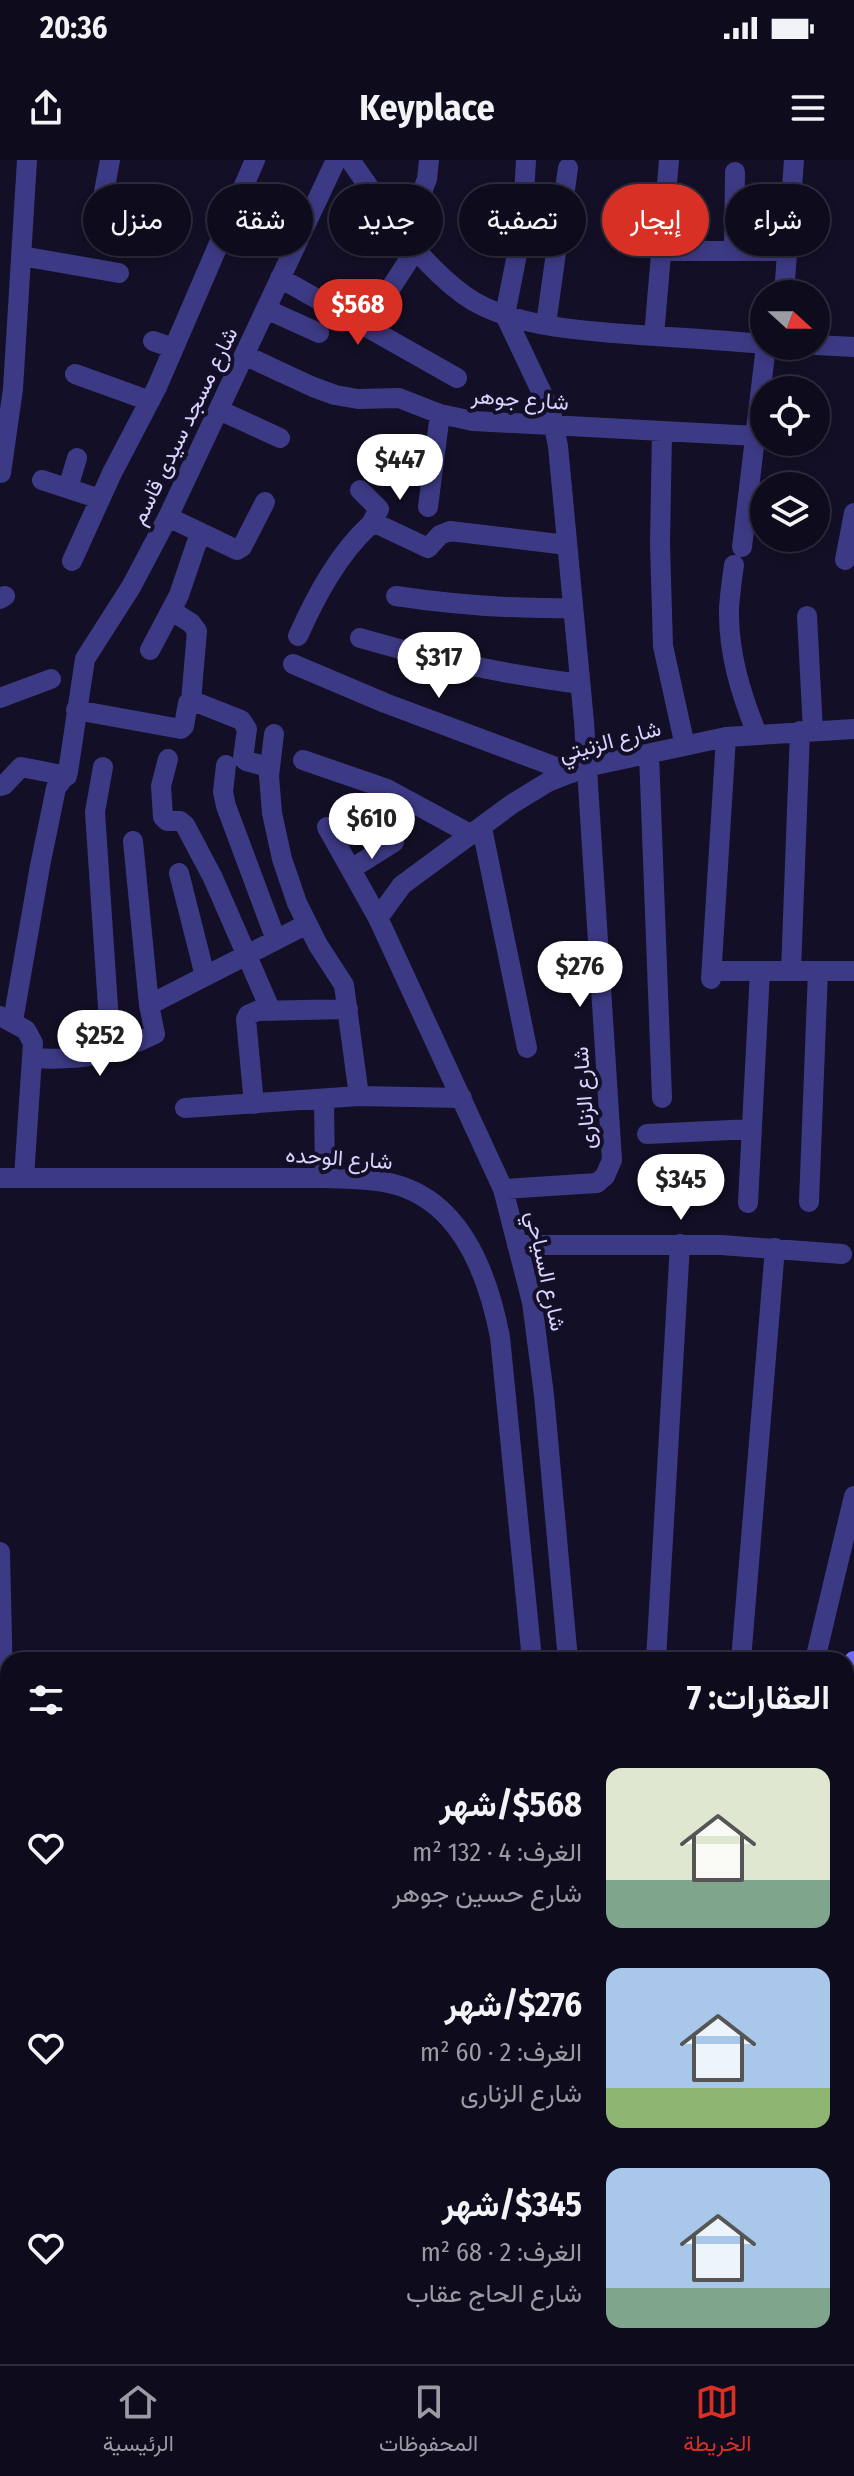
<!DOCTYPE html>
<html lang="ar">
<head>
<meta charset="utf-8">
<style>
  body { margin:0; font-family:"Fira Sans Condensed",Vazirmatn,sans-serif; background:#1c1929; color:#f1f3f6; direction:rtl; height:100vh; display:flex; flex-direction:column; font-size:30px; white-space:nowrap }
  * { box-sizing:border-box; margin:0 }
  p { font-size:26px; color:#9b9ba3 }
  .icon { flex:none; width:44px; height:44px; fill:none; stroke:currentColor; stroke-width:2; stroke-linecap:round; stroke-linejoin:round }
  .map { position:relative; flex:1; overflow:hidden; direction:ltr }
  .side { position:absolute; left:0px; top:1492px; width:854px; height:712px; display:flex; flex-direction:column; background:#0e0b1c; border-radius:24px 24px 0 0; box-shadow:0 4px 12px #0003,0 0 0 2px #2e2b3b; direction:rtl }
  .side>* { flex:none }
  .banner { position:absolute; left:24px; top:24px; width:806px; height:72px; direction:rtl; display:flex; gap:16px }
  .needle { width:52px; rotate:111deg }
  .buttons { position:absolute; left:750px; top:120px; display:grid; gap:16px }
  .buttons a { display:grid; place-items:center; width:80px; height:80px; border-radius:50%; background:#0e0b1c; box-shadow:0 4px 12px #0003,0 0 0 2px #2e2b3b; font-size:40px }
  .price { position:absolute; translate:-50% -68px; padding:0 18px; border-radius:28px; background:#fff; color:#222; font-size:26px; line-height:52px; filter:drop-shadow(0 2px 4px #0008) }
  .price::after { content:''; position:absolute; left:50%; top:48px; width:24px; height:18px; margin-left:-12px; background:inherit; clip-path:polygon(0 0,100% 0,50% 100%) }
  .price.selected { background:#d93025; color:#fff }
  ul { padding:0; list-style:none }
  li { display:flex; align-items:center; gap:24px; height:200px; padding:0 24px }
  li span { display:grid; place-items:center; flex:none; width:224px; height:160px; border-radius:16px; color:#555 }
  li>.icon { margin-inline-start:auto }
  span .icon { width:96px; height:96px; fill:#fffc; stroke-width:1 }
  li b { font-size:34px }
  h2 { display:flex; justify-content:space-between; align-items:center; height:96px; padding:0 24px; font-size:34px }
  .chip { padding:0 28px; border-radius:36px; background:#0e0b1c; box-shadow:0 4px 12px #0003,0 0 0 2px #2e2b3b; font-size:28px; line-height:72px }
  .chip.selected { background:#d93025; color:#fff }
  .status { display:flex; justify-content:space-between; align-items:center; height:56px; padding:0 40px; background:#0e0b1c; direction:ltr }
  .status svg { height:22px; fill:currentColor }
  header { display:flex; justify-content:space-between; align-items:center; height:104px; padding:0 24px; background:#0e0b1c; font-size:36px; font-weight:700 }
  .tabs { display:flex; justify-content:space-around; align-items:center; height:112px; border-top:2px solid #2e2b3b; background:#0e0b1c; font-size:22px; color:#9b9ba3 }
  .tabs a { display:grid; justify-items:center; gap:4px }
  .tabs .selected { color:#d93025 }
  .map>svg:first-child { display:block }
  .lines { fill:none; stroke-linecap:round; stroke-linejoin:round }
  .street { stroke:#3d3a85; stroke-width:20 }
  .secondary { stroke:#6f6bff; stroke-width:20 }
  .labels { text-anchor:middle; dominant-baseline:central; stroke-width:8; stroke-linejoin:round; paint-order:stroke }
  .street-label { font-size:22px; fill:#d9d4ff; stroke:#130f26 }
</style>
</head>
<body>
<div class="status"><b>20:36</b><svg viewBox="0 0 49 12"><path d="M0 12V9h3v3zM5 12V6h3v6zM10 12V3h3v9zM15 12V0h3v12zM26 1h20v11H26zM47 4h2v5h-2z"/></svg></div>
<header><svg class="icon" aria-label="menu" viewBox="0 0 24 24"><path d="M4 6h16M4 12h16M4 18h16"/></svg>Keyplace<svg class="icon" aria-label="share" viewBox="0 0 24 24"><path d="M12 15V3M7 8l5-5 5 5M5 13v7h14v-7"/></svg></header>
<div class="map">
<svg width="854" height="2204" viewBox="0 0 854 2204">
  <rect width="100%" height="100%" fill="#130f26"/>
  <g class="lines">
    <path class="street" d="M350 0C384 48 416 100 464 135 510 169 598 172 654 176 691 178 727 181 764 184
      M98 64 110 0
      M405 76 427 19 429 0
      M661 91H787
      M734 91 735 12
      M21 96 119 113
      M280 118 457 218
      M784 134 794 0
      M266 149 319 173
      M505 155 522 69 526 0
      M546 164 568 8
      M366 166 416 89
      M654 176 669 0
      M153 181 173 188
      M816 185 854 187
      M244 195 313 227 335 235 358 239 399 238 440 254 473 261 756 276
      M75 214 150 241
      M219 250 280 278
      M662 271 660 384 663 486 685 586
      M1 313 13 229 27 0
      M42 320 100 339
      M68 328 77 298
      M360 330 379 349 371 364
      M428 347 440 254
      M168 357 237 390 242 387 265 342
      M742 387 766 186
      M845 400 854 353
      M72 401 112 313 157 227 255 0
      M734 405C732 419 730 434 729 448 728 493 741 534 757 574
      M396 436C455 445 513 449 573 448
      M0 439 5 436
      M172 451 191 463 197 471 191 541
      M807 456 813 571
      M298 476C316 436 338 394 371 364H377L428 388 440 375 450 371 567 385
      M360 478C435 500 502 514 580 524
      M150 490 179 435 200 373
      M293 504 385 543 572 613
      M0 538 51 519
      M76 550 181 569 184 566 188 543 193 541 241 560 247 569 243 598 246 601 269 607
      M274 574 269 616 272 653 282 699 297 743 318 785 344 825 359 936
      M649 594 662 938
      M168 599 161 626 163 657 167 661H180L185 665 213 718 271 851
      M303 600 387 629 472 675
      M226 605 223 632 226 646 276 780
      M103 607 95 652 111 892
      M0 626 4 625 21 607 67 616
      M327 667 378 758 503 1029 532 1142 544 1235 568 1500
      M482 668 527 888
      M351 709 394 682
      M179 713 205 816
      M378 758 402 725 512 644 548 622 586 607 726 577 854 569
      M712 811H854
      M791 811 800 571
      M711 819 726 577
      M149 845 307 764
      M0 856 26 870 33 883 24 1017
      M13 861 40 706 56 628 68 612 85 499 131 427 168 357 336 0
      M32 898C80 901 112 895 155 874L149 845 133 681
      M324 939 325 1018
      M254 944 246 859 248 855 257 851 348 849
      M185 948 359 936 462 938
      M647 974 752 969
      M0 1018H325C347 1019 371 1018 393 1024 461 1041 488 1115 500 1177L532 1500
      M503 1029 597 1023 605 1016 612 1000 584 562 558 286 551 252 505 155
      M809 1042 818 811
      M748 1043 760 811
      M517 1085H721L842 1094
      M0 1392 3 1524 8 1557
      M656 1500 680 1084
      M741 1500 775 1088
      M815 1500 854 1336
      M846 1611 854 1606
      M0 1908 8 1907
      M846 1980 854 1982
      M846 2081 854 2083
      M75 2204 76 2196
      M492 2204 493 2196
      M803 2204 804 2196"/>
    <path class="secondary" d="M846 1538 854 1501
      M0 1714 8 1713
      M846 1723 854 1725
      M0 1765 8 1764
      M686 2204 688 2196"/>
  </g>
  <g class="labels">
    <g class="street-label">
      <text transform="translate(520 239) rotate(4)">شارع جوهر</text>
      <text transform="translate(184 266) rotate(-64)">شارع مسجد سيدى قاسم</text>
      <text transform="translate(610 581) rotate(-15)">شارع الزنيتي</text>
      <text transform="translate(584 938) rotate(-94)">شارع الزنارى</text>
      <text transform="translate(339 998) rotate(4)">شارع الوحده</text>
      <text transform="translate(546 1111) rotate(78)">شارع السياحي</text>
    </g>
  </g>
</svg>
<div class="buttons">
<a><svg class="needle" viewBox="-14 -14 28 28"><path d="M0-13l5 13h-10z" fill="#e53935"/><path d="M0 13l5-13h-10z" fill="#9b9ba3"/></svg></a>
<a><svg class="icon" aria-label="locate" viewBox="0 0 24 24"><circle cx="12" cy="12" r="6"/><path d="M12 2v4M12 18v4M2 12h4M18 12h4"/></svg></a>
<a><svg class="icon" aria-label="layers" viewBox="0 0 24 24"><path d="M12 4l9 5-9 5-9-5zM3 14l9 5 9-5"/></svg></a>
</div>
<b class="price selected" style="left:358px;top:187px">$568</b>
<b class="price" style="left:400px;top:342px">$447</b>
<b class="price" style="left:439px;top:540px">$317</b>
<b class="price" style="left:372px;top:701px">$610</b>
<b class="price" style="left:580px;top:849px">$276</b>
<b class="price" style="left:100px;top:918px">$252</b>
<b class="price" style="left:681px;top:1062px">$345</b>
<div class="banner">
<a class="chip">شراء</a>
<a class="chip selected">إيجار</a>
<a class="chip">تصفية</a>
<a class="chip">جديد</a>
<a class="chip">شقة</a>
<a class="chip">منزل</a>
</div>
<section class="side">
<h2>العقارات: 7<svg class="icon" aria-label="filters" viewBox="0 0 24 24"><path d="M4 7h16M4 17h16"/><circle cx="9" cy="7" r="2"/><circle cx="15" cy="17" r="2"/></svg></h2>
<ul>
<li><span style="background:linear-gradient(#dfe7d0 70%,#7fa58c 0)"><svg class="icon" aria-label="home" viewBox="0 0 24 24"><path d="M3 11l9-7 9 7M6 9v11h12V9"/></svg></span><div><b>$568/شهر</b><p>الغرف: 4 · 132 m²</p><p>شارع حسين جوهر</p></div><svg class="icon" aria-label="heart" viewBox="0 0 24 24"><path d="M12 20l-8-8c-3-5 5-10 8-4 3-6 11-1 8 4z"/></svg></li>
<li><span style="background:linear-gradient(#a9c7e8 75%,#8fb573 0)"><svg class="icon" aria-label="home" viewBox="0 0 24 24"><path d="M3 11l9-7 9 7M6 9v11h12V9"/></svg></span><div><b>$276/شهر</b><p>الغرف: 2 · 60 m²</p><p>شارع الزنارى</p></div><svg class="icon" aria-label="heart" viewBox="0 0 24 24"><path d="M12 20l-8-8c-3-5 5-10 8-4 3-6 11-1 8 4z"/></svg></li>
<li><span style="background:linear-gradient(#a9c7e8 75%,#7fa58c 0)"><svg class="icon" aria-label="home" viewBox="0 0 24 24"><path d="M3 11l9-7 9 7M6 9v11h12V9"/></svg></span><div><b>$345/شهر</b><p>الغرف: 2 · 68 m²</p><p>شارع الحاج عقاب</p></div><svg class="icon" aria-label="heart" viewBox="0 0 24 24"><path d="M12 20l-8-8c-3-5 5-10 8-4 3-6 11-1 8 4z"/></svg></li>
</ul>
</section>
</div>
<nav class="tabs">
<a class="selected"><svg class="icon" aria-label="map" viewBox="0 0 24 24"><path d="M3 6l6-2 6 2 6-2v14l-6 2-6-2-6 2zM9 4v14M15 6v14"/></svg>الخريطة</a>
<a><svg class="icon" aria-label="saved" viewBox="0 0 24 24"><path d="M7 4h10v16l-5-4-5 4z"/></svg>المحفوظات</a>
<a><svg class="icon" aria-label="home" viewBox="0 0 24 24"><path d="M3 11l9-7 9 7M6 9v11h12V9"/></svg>الرئيسية</a>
</nav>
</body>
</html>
